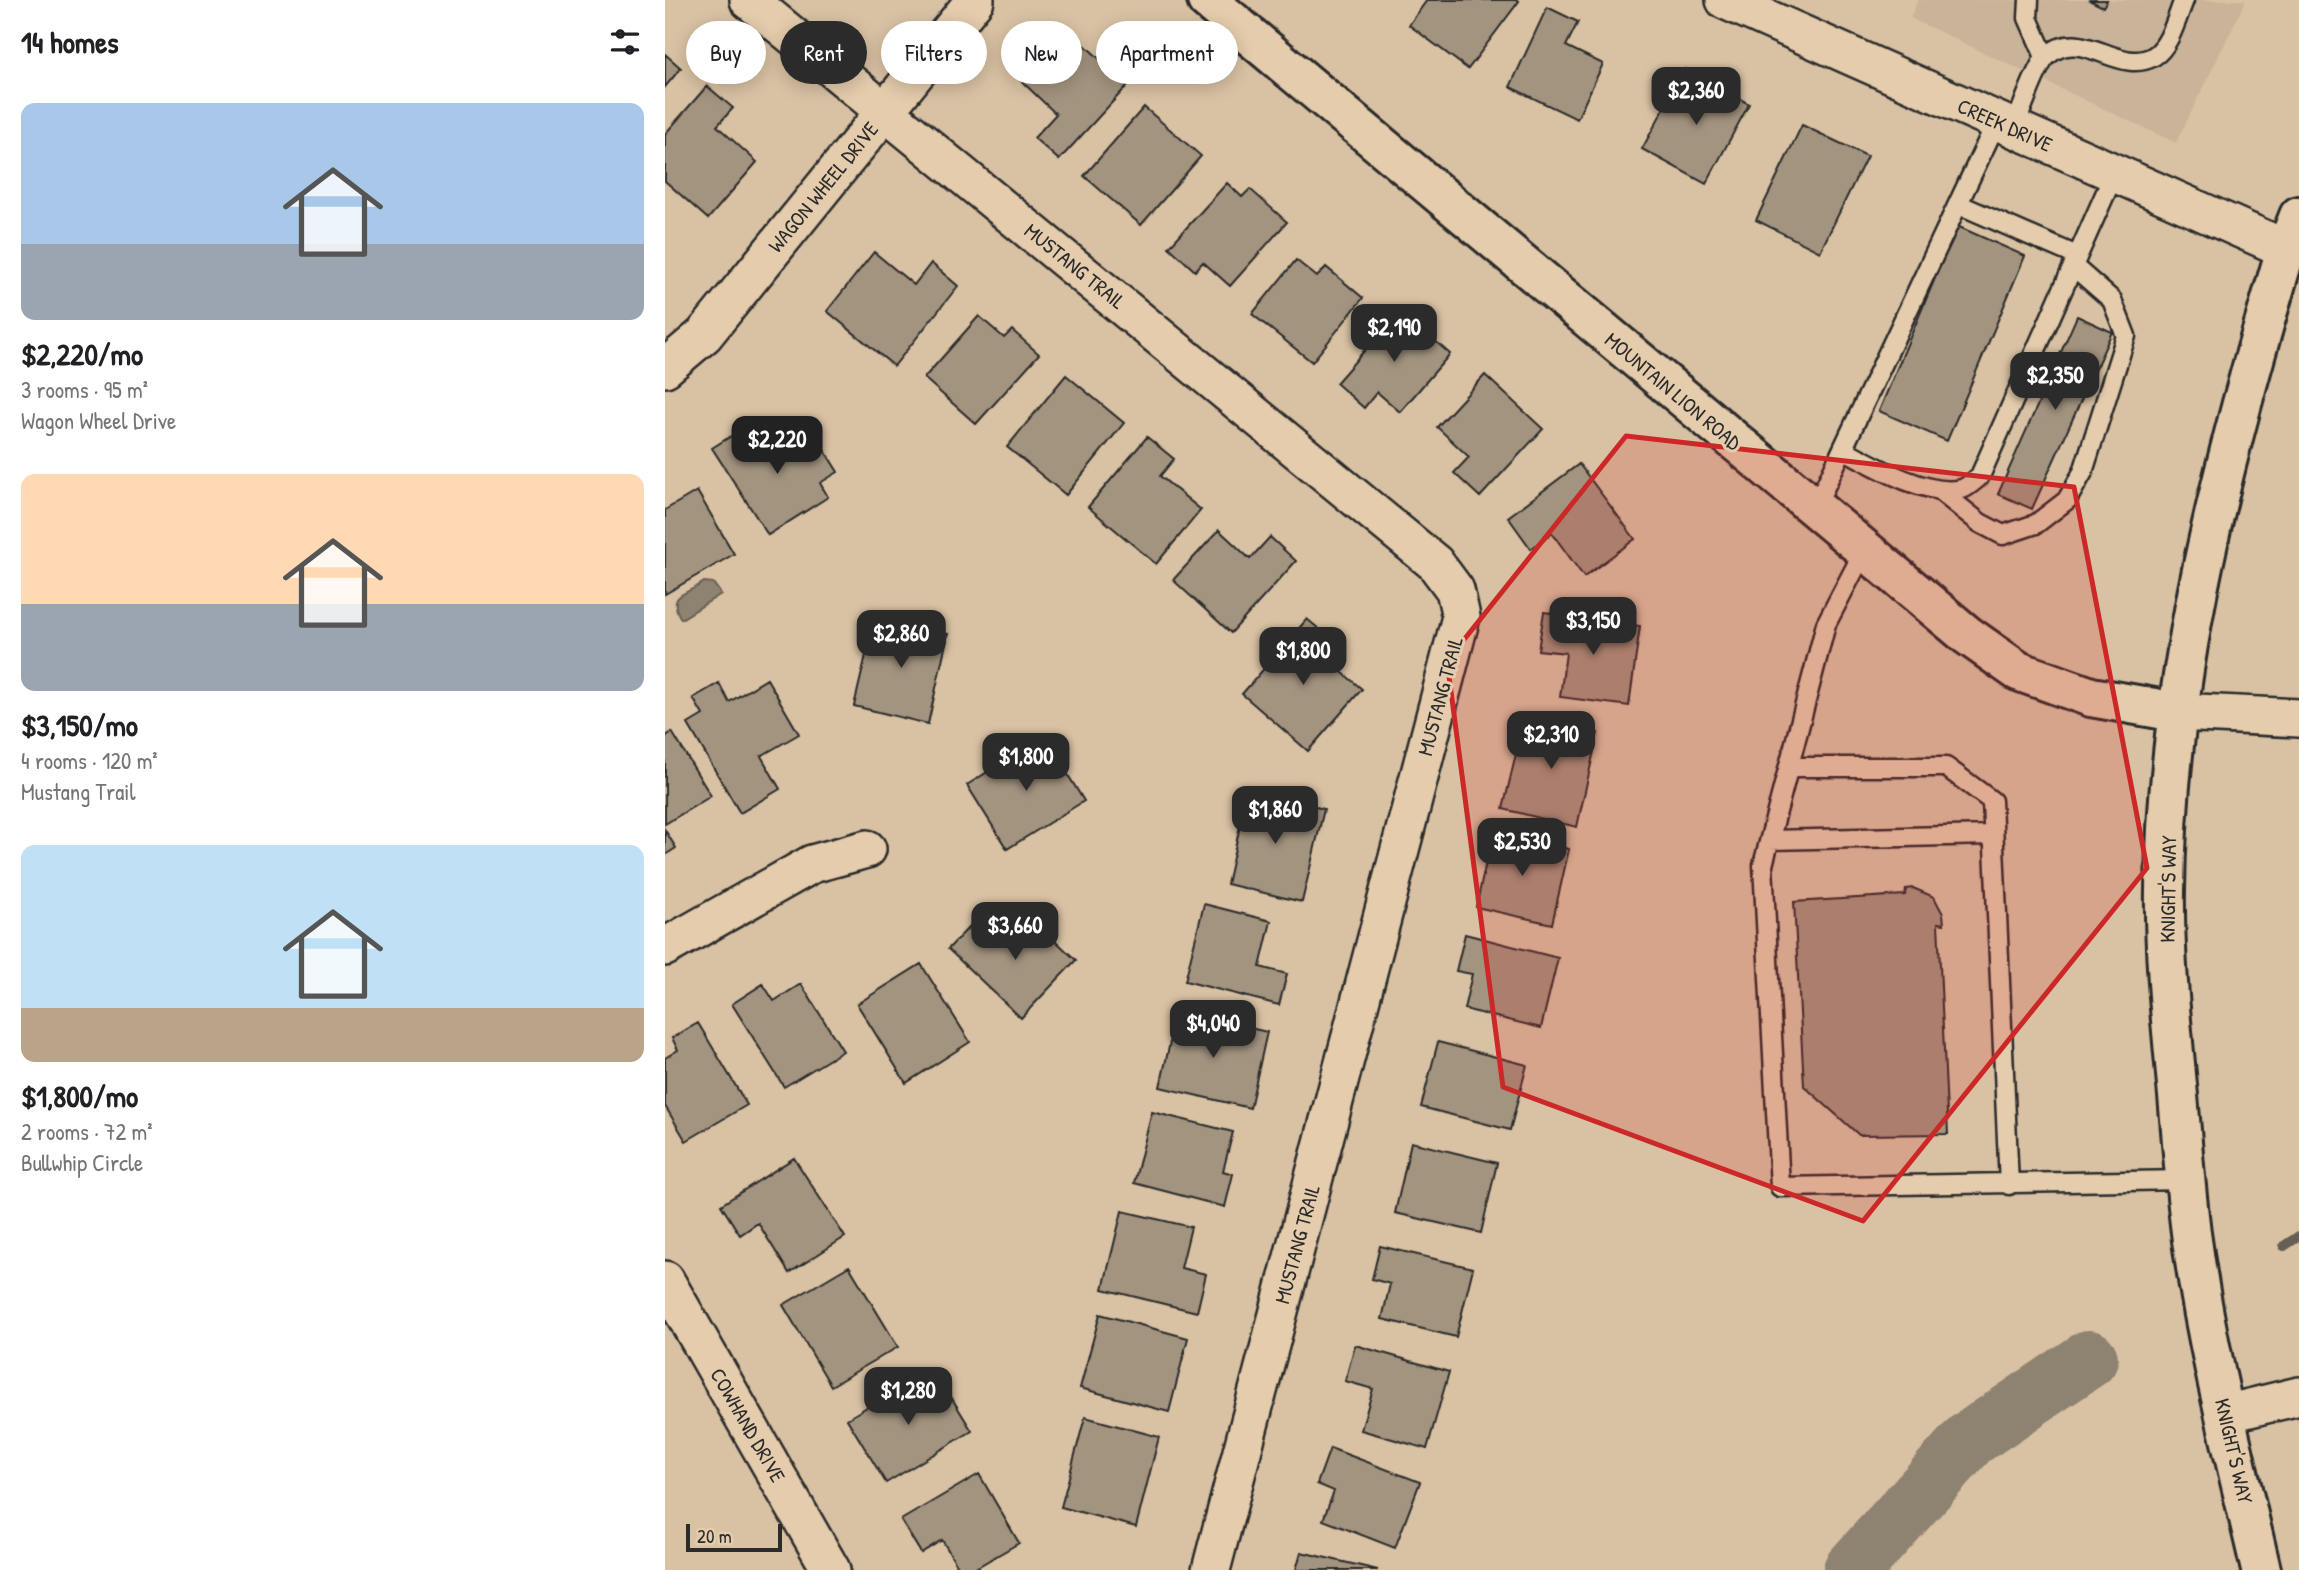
<!DOCTYPE html>
<html lang="en">
<head>
<meta charset="utf-8">
<style>
  body { margin:0; font-family:"Patrick Hand",sans-serif; background:#f2f2f2; color:#202124; height:100vh; display:flex; flex-direction:column; font-size:26px; white-space:nowrap }
  * { box-sizing:border-box; margin:0 }
  p { font-size:23px; color:#757577 }
  .icon { flex:none; width:38px; height:38px; fill:none; stroke:currentColor; stroke-width:2; stroke-linecap:round; stroke-linejoin:round }
  .map { position:relative; flex:1; overflow:hidden }
  .panel { display:flex; flex-direction:column; background:#fff; width:665px }
  .panel>* { flex:none }
  .top-card { position:absolute; left:21px; top:21px; width:665px; height:63px; display:flex; gap:14px }
  .scale { position:absolute; left:21px; bottom:18px; width:96px; box-sizing:border-box; padding-left:7px; border:4px solid #2b2b2b; border-top:0; font-size:19px; line-height:24px; white-space:nowrap; color:#2b2b2b; -webkit-text-stroke:5px #e4ccac; paint-order:stroke }
  .price { position:absolute; translate:-50% -60px; padding:0 16px; border-radius:14px; background:#2b2b2b; color:#fff; font-size:23px; line-height:46px; filter:drop-shadow(0 2px 4px #0008) }
  .price::after { content:''; position:absolute; left:50%; top:42px; width:21px; height:16px; margin-left:-10px; background:inherit; clip-path:polygon(0 0,100% 0,50% 100%) }
  .price.active { background:#222; color:#fff }
  ul { padding:0; list-style:none }
  li { display:grid; align-content:center; gap:14px; height:371px; padding:0 21px }
  li span { display:grid; place-items:center; height:217px; border-radius:14px; color:#555 }
  li>.icon { margin-inline-start:auto }
  span .icon { width:126px; height:126px; fill:#fffc; stroke-width:1 }
  li b { font-size:30px }
  h2 { display:flex; justify-content:space-between; align-items:center; height:84px; padding:0 21px; font-size:30px }
  .chip { padding:0 24px; border-radius:32px; background:#fff; box-shadow:0 4px 18px #0003; font-size:24px; line-height:63px }
  .chip.active { background:#2b2b2b; color:#fff }
  main { display:flex; flex:1; min-height:0 }
  .map>svg:first-child { display:block }
  .built { fill:#c9b499 }
  .water { fill:#8e8271; stroke:#665f55; stroke-width:2 }
  .lines { fill:none; stroke-linecap:round; stroke-linejoin:round }
  .stream { stroke:#665f55; stroke-width:10 }
  .river { stroke:#8e8271; stroke-width:58 }
  .building { fill:#a3947f; stroke:#2b2b2b; stroke-width:2 }
  .service-casing { stroke:#2b2b2b; stroke-width:23 }
  .minor-casing { stroke:#2b2b2b; stroke-width:42 }
  .tertiary-casing { stroke:#2b2b2b; stroke-width:44 }
  .secondary-casing { stroke:#2b2b2b; stroke-width:44 }
  .service { stroke:#e4ccac; stroke-width:18 }
  .minor { stroke:#e4ccac; stroke-width:37 }
  .tertiary { stroke:#e4ccac; stroke-width:38 }
  .secondary { stroke:#e4ccac; stroke-width:38 }
  .marked { fill:#cd2828; fill-opacity:0.2; stroke:#cd2828; stroke-width:5; stroke-linejoin:round }
  .labels { text-anchor:middle; dominant-baseline:central; stroke-width:6; stroke-linejoin:round; paint-order:stroke }
  .street-label { font-size:21px; fill:#2b2b2b; stroke:#e4ccac }
</style>
</head>
<body>
<main>
<section class="panel">
<h2>14 homes<svg class="icon" aria-label="filters" viewBox="0 0 24 24"><path d="M4 7h16M4 17h16"/><circle cx="9" cy="7" r="2"/><circle cx="15" cy="17" r="2"/></svg></h2>
<ul>
<li><span style="background:linear-gradient(#a9c7e8 65%,#9aa5b1 0)"><svg class="icon" aria-label="home" viewBox="0 0 24 24"><path d="M3 11l9-7 9 7M6 9v11h12V9"/></svg></span><div><b>$2,220/mo</b><p>3 rooms · 95 m²</p><p>Wagon Wheel Drive</p></div></li>
<li><span style="background:linear-gradient(#ffd9b3 60%,#9aa5b1 0)"><svg class="icon" aria-label="home" viewBox="0 0 24 24"><path d="M3 11l9-7 9 7M6 9v11h12V9"/></svg></span><div><b>$3,150/mo</b><p>4 rooms · 120 m²</p><p>Mustang Trail</p></div></li>
<li><span style="background:linear-gradient(#bfe0f5 75%,#b9a48a 0)"><svg class="icon" aria-label="home" viewBox="0 0 24 24"><path d="M3 11l9-7 9 7M6 9v11h12V9"/></svg></span><div><b>$1,800/mo</b><p>2 rooms · 72 m²</p><p>Bullwhip Circle</p></div></li>
</ul>
</section>
<div class="map">
<svg width="1634" height="1570" viewBox="0 0 1634 1570">
  <rect width="100%" height="100%" fill="#d9c2a4"/>
  <filter id="ink" filterUnits="userSpaceOnUse"><feTurbulence type="fractalNoise" baseFrequency=".0143" numOctaves="2"/><feDisplacementMap in="SourceGraphic" scale="14" xChannelSelector="R" yChannelSelector="G"/><feConvolveMatrix kernelMatrix="1 2 1 2 8 2 1 2 1" color-interpolation-filters="sRGB"/></filter>
  <g filter="url(#ink)">
    <path class="built" d="M1253 0H1581L1511 143 1245 18Z"/>
    <path class="water" d="M39 582 48 583 56 594 16 619C0 592 23 595 39 582Z"/>
    <g class="lines">
      <path class="stream" d="M1619 1246 1634 1236"/>
      <path class="river" d="M1187 1570 1305 1439 1424 1359"/>
    </g>
    <path class="building" d="M762 0H852L854 1 803 69 744 25Z
      M1424 0H1442L1438 7Z
      M882 7 913 22 901 46 938 64 912 119 845 87Z
      M411 37 463 85 394 160 369 138 391 114 349 74 383 38 398 51Z
      M0 54 16 68 0 87Z
      M1020 69 1084 104 1041 184 977 149Z
      M42 86 68 108 52 126 92 162 43 219 0 181V134Z
      M479 107 536 156 476 225 419 176Z
      M1137 125 1202 156 1155 252 1091 220Z
      M562 183 577 197 585 189 622 222 565 286 538 262 530 271 504 247Z
      M1292 226 1360 256 1282 441 1214 411Z
      M209 252 249 285 266 263 293 286 229 366 162 311Z
      M631 260 652 277 661 267 698 298 647 362 587 314Z
      M735 310 785 354 735 412 712 392 699 408 671 383Z
      M314 316 339 338 347 330 374 354 311 424 259 378Z
      M1412 316 1447 332 1367 509 1333 494Z
      M401 375 459 423 401 495 342 447Z
      M820 375 878 429 815 497 789 473 804 457 772 427Z
      M79 428 98 459 146 429 173 472 155 483 163 497 103 535 47 448Z
      M482 437 509 459 495 476 536 510 491 564 423 507Z
      M914 464 970 539 919 577 887 533 866 549 843 517Z
      M32 491 69 554 0 594V510Z
      M554 530 585 559 605 537 631 561 566 633 508 580Z
      M879 612 975 626 964 706 895 697 901 653 873 650Z
      M210 617 283 634 263 724 189 706Z
      M642 619 671 643 659 657 697 689 643 751 577 694Z
      M102 679 134 734 96 756 115 789 75 813 23 724 38 715 28 698 54 683 64 702Z
      M860 716 933 733 912 827 838 809Z
      M7 732 46 796 0 824V737Z
      M379 736 419 801 342 849 302 785Z
      M583 790 659 809 637 902 562 884Z
      M0 830 11 848 0 855Z
      M828 831 904 849 887 924 811 907Z
      M1248 888 1269 897 1278 914 1279 924 1273 923 1283 1134 1194 1135 1139 1086 1129 902 1240 895 1241 889Z
      M539 904 606 921 595 967 622 974 614 1005 520 981Z
      M359 911 411 960 356 1018 283 949 306 925 326 945Z
      M800 934 893 958 876 1028 799 1009 807 974 791 971Z
      M256 964 305 1042 241 1083 192 1004Z
      M98 984 109 1001 136 984 178 1051 119 1087 67 1004Z
      M512 1011 602 1032 585 1108 495 1087Z
      M33 1023 82 1105 21 1141 0 1106V1058L13 1050 7 1038Z
      M773 1042 862 1065 845 1130 756 1107Z
      M487 1112 568 1132 558 1171 568 1174 560 1207 469 1183Z
      M746 1142 832 1163 816 1233 730 1213Z
      M129 1158 180 1237 124 1273 93 1223 75 1235 56 1205Z
      M457 1211 526 1227 516 1268 541 1274 532 1312 438 1289Z
      M715 1246 808 1268 791 1337 717 1319 725 1284 707 1279Z
      M184 1266 233 1347 166 1386 118 1305Z
      M435 1314 523 1338 504 1412 415 1388Z
      M690 1345 784 1372 762 1449 696 1430 708 1389 680 1381Z
      M253 1376 264 1393 278 1384 307 1431 221 1483 182 1419Z
      M420 1417 494 1437 471 1527 396 1507Z
      M665 1448 755 1482 730 1548 658 1520 669 1491 652 1484Z
      M314 1474 354 1543 307 1570H295L277 1540 256 1553 236 1520Z
      M636 1552 713 1570H631Z"/>
    <g class="lines">
      <defs>
        <path id="service" d="M1364 0 1363 18 1380 57
          M1349 129C1355 114 1372 65 1382 56 1416 24 1454 77 1489 56 1505 46 1512 17 1519 0
          M1293 204 1412 256
          M1178 449C1207 465 1264 498 1297 489 1303 487 1309 481 1315 476L1449 174
          M1275 491 1315 523 1338 535 1371 524 1402 500 1418 472 1461 336 1447 300 1408 266
          M1149 510 1332 121
          M1199 551 1161 624 1098 865 1115 1187 1521 1180
          M1124 767H1281L1327 801 1344 1185
          M1105 840 1328 835"/>
        <path id="minor" d="M84 0 770 563 790 590 796 617 546 1570
          M1060 0 1621 249
          M0 368 39 335 310 0
          M1512 712 1634 718
          M0 947 147 864 202 849
          M0 1280 166 1570
          M1560 1414 1634 1396"/>
        <path id="tertiary" d="M542 0 1302 635 1353 671 1426 697 1512 712"/>
        <path id="secondary" d="M1596 1570C1571 1461 1542 1351 1527 1240 1520 1189 1517 1137 1512 1085 1506 1021 1499 955 1500 890 1502 669 1559 459 1621 249L1634 216"/>
      </defs>
      <use href="#service" class="service-casing"/>
      <use href="#minor" class="minor-casing"/>
      <use href="#tertiary" class="tertiary-casing"/>
      <use href="#secondary" class="secondary-casing"/>
      <use href="#service" class="service"/>
      <use href="#minor" class="minor"/>
      <use href="#tertiary" class="tertiary"/>
      <use href="#secondary" class="secondary"/>
    </g>
  </g>
  <path class="marked" d="M961 436 1409 487 1482 868 1198 1221 838 1087 782 661Z"/>
  <g class="labels">
    <g class="street-label">
      <text transform="translate(1340 125) rotate(24)">CREEK DRIVE</text>
      <text transform="translate(158 187) rotate(-51)">WAGON WHEEL DRIVE</text>
      <text transform="translate(410 266) rotate(39)">MUSTANG TRAIL</text>
      <text transform="translate(1008 391) rotate(40)">MOUNTAIN LION ROAD</text>
      <text transform="translate(775 696) rotate(-75)">MUSTANG TRAIL</text>
      <text transform="translate(1503 889) rotate(-89)">KNIGHT'S WAY</text>
      <text transform="translate(632 1244) rotate(-75)">MUSTANG TRAIL</text>
      <text transform="translate(83 1425) rotate(60)">COWHAND DRIVE</text>
      <text transform="translate(1569 1451) rotate(77)">KNIGHT'S WAY</text>
    </g>
  </g>
</svg>
<div class="scale">20 m</div>
<b class="price" style="left:1031px;top:127px">$2,360</b>
<b class="price" style="left:729px;top:364px">$2,190</b>
<b class="price" style="left:1390px;top:412px">$2,350</b>
<b class="price active" style="left:112px;top:476px">$2,220</b>
<b class="price" style="left:928px;top:657px">$3,150</b>
<b class="price" style="left:236px;top:670px">$2,860</b>
<b class="price" style="left:638px;top:687px">$1,800</b>
<b class="price" style="left:886px;top:771px">$2,310</b>
<b class="price" style="left:361px;top:793px">$1,800</b>
<b class="price" style="left:610px;top:846px">$1,860</b>
<b class="price" style="left:857px;top:878px">$2,530</b>
<b class="price" style="left:350px;top:962px">$3,660</b>
<b class="price" style="left:548px;top:1060px">$4,040</b>
<b class="price" style="left:243px;top:1427px">$1,280</b>
<div class="top-card">
<a class="chip">Buy</a>
<a class="chip active">Rent</a>
<a class="chip">Filters</a>
<a class="chip">New</a>
<a class="chip">Apartment</a>
</div>
</div>
</main>
</body>
</html>
